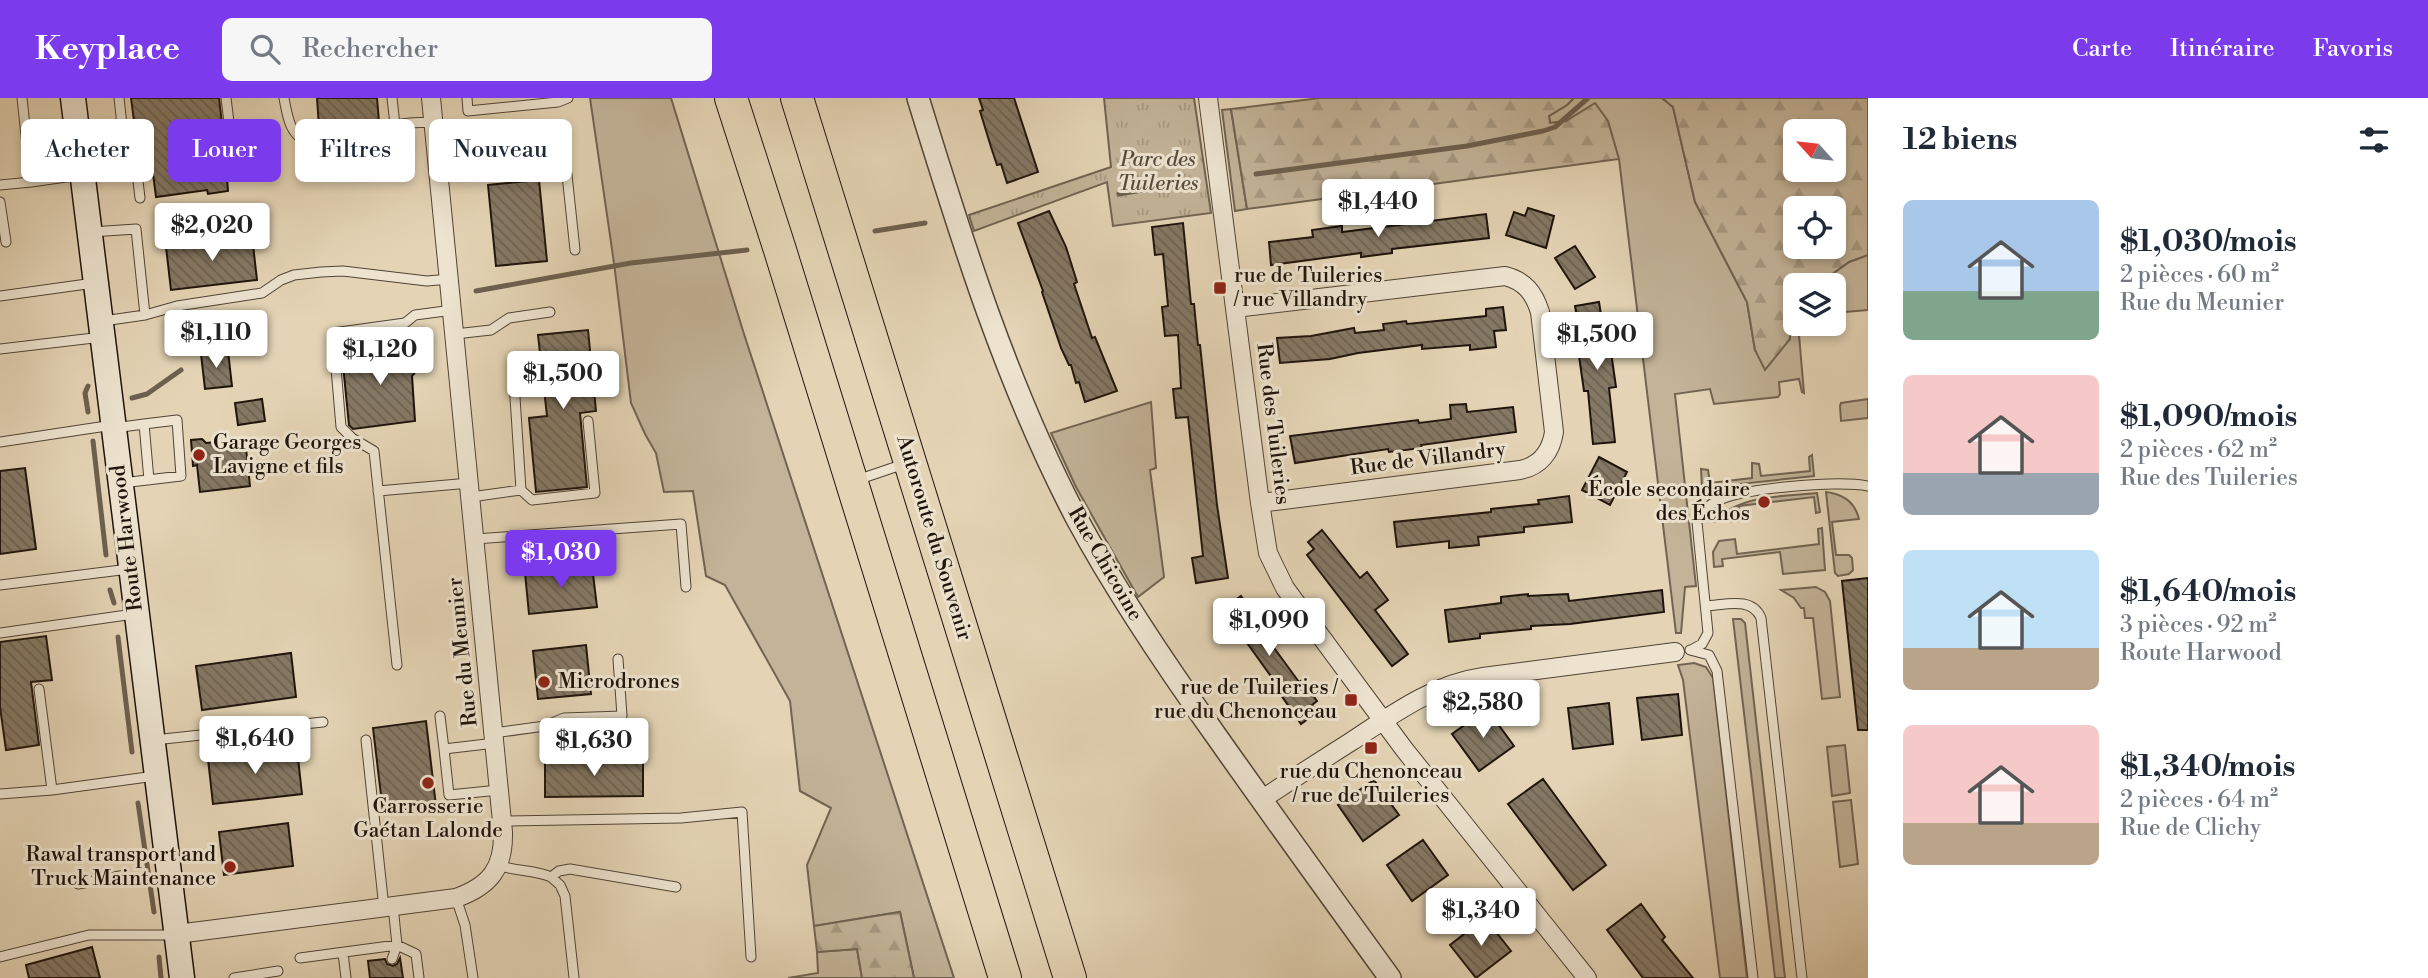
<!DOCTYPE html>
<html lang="fr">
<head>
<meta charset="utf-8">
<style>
  body { margin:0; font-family:"Libre Bodoni",serif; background:#f6f6f7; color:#1f2937; height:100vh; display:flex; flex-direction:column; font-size:26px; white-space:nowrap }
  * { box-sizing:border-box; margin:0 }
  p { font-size:23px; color:#747a83 }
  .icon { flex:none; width:38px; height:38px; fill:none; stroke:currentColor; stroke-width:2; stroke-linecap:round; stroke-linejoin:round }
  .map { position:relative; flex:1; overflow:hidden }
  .sheet { display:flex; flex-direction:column; background:#fff; width:560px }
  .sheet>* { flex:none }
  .top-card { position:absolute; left:21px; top:21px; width:665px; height:63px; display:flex; gap:14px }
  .needle { width:46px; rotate:297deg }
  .tools { position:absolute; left:1783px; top:21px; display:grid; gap:14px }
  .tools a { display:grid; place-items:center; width:63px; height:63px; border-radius:10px; background:#fff; box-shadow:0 4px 10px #0003; font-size:35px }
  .price { position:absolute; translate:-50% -60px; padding:0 16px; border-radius:7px; background:#fff; color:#222; font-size:23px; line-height:46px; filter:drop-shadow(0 2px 4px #0008) }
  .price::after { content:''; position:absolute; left:50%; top:42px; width:21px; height:16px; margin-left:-10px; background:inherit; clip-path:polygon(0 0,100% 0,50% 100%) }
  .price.active { background:#7c3aed; color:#fff }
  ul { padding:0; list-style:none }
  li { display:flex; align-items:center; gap:21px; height:175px; padding:0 35px }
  li span { display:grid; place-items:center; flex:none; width:196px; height:140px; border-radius:10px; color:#555 }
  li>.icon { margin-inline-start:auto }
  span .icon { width:84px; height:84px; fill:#fffc; stroke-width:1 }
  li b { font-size:30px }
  h2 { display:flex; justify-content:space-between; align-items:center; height:84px; padding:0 35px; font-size:30px }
  .chip { padding:0 24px; border-radius:10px; background:#fff; box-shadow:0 4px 10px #0003; font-size:24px; line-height:63px }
  .chip.active { background:#7c3aed; color:#fff }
  header { display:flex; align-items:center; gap:42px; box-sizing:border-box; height:98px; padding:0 35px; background:#7c3aed; color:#fff }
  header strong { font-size:33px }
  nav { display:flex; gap:38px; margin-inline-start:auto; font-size:24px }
  .search { width:490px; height:63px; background:#f6f6f7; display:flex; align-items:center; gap:18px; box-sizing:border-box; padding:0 24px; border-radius:10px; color:#747a83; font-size:26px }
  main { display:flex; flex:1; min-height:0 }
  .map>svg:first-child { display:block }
  .green { fill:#c3b398; stroke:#716452; stroke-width:2 }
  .forest { fill:url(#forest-firs); stroke:#716452; stroke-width:2; fill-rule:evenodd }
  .park { fill:url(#park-tufts); stroke:#716452; stroke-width:2 }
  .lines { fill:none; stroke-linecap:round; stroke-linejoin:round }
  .stream { stroke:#6d604f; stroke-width:5 }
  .building { fill:url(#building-back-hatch); stroke:#1f140c; stroke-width:2 }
  .service-casing { stroke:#504436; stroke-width:11 }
  .minor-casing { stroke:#504436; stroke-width:20 }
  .tertiary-casing { stroke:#504436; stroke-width:24 }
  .secondary-casing { stroke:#1f140c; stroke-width:27 }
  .motorway-casing { stroke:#1f140c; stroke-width:34 }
  .service { stroke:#ede3cf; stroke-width:9 }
  .minor { stroke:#ede3cf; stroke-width:18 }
  .tertiary { stroke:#ede3cf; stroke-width:21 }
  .secondary { stroke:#ede3cf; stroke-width:24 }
  .motorway { stroke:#e4d4b5; stroke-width:32 }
  .poi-dot { fill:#8f2418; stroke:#ede3cf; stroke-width:2.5 }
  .labels { text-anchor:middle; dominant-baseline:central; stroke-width:6; stroke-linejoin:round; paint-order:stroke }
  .park-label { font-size:21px; font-style:italic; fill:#584c3d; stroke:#ede3cf }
  .poi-label { font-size:21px; fill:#1f140c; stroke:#ede3cf; text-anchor:start }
  .street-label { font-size:21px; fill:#1f140c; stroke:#ede3cf }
</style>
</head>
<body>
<header>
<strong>Keyplace</strong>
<div class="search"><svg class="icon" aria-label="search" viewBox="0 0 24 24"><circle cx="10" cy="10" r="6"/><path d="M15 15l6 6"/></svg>Rechercher</div>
<nav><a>Carte</a><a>Itinéraire</a><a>Favoris</a></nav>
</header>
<main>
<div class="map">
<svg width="1868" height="880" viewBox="0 0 1868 880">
  <defs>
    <pattern id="forest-firs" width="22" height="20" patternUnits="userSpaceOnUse" patternTransform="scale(1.75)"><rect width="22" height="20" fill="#c3b398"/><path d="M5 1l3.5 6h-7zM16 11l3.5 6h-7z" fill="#a79982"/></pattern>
    <pattern id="park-tufts" width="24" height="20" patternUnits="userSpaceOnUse" patternTransform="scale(1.75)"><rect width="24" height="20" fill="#c3b398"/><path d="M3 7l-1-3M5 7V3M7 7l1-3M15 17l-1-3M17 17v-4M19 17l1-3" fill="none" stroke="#a79982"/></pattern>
    <pattern id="building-back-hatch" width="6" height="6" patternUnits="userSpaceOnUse" patternTransform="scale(1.75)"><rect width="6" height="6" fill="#857864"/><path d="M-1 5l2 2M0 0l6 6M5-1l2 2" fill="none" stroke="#6c6151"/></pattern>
  </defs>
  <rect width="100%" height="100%" fill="#e4d4b5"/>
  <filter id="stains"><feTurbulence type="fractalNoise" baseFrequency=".00286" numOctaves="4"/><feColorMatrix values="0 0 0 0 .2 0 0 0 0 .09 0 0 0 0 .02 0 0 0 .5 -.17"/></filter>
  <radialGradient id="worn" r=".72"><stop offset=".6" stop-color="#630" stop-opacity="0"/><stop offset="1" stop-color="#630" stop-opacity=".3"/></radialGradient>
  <path class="green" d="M590 0H671L744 236 954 880H914L900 814 814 828 807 767 831 710 800 693 790 603 725 487 706 478 693 393 664 394 656 355 645 336 631 305 614 165Z
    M1574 0H1662L1673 9 1695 104 1747 204 1755 252 1790 241 1789 205 1795 201 1796 226H1815L1814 235 1799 237 1804 295 1802 294 1799 281 1779 284 1780 296 1778 299 1714 306 1710 291 1675 296 1696 488 1685 489 1681 535H1676L1619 61 1566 23 1550 25 1549 18 1567 7Z
    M1231 11 1247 111 1235 113 1222 12Z
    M1868 157V212L1834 215V187H1817L1849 164Z
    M1868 301V320L1841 323 1840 308 1841 305Z
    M1151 304 1156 370 1150 372 1164 479 1138 499 1076 389 1051 335Z
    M1812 357 1814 378 1702 390 1701 371 1708 372 1710 385 1752 380V365L1759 366 1761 378 1810 373 1809 359Z
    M1826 394C1843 396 1855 404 1859 421L1832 424 1836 457H1849L1852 460 1853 472 1849 476 1838 478 1835 475Z
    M1817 395 1820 414 1816 415 1814 399 1739 408 1740 423 1713 424C1741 396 1780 399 1817 395Z
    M1822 430 1825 472 1783 476 1780 454 1722 461 1723 468 1714 469 1713 454 1719 443 1735 441 1737 456 1819 446 1818 431Z
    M1816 489 1825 494 1830 503 1840 599 1822 601 1813 520H1805L1804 510H1801L1794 500 1781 492Z
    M1733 521H1741L1745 525 1785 880H1775Z
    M1694 565 1706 569 1713 580 1747 880H1720L1683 582 1678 567Z
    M1845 647 1850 695 1832 698 1827 649Z
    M1851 702 1858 766 1840 769 1833 704Z
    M857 851 862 880H788L818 875 817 854Z"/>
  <path class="forest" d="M1320 0H1574L1567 7 1549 18 1550 25 1566 23 1595 5 1608 23 1619 61 1247 111 1231 11Z
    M1662 0H1868V157L1849 164 1817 187H1796L1795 201 1789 206 1790 241 1765 272 1755 252 1747 204 1695 104 1673 9ZM1834 33V72H1796V33ZM1834 110V149H1796V110Z
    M900 814 914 880H862L857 851 817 854 814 828Z"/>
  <path class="park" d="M1104 0H1194L1211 115 1113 128 1107 84 974 133 969 117 1111 69Z"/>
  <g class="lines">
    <path class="stream" d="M1256 76 1467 48 1543 33 1555 29 1588 0
      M1119 96 1194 83
      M875 133 925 125
      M476 193 631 165 747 152
      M88 288 85 295 88 314
      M132 300 147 296 181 272
      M93 343 106 457
      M110 492 114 505
      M118 539 132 654
      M138 705 154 814
      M159 859 161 880"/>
  </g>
  <path class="building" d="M131 0H219L224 43 218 44 221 67 204 70 201 76 206 83 227 80 228 93 208 96 207 92 156 99 150 52 138 53Z
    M317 0H377L379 24 319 29Z
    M979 0H1014L1038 74 1007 85 1001 66 997 67 991 49 980 13 983 12Z
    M539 82 547 163 496 168 488 87Z
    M1528 110 1554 118 1546 150 1506 137 1514 114 1525 118Z
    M1049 113 1066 149 1077 184 1074 186 1092 240 1095 239 1117 293 1085 304 1079 284 1076 285 1071 267H1069L1061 250 1042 194 1043 193 1018 125Z
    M1486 116 1489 140 1392 151V155L1361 159V155L1271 167 1269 144 1313 139 1312 132 1342 128V134Z
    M1183 125 1191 206H1194L1198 247H1200L1217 407 1228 480 1196 485 1192 460 1203 458 1188 319 1176 320 1173 291 1181 290 1178 237 1165 238 1162 209 1168 208 1163 156 1155 157 1152 129Z
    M252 138 257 182 171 192 166 149Z
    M1575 148 1595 179 1575 191 1555 160Z
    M1599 204 1607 255 1611 254 1616 289 1609 290 1615 344 1593 346 1588 293H1584L1579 258H1584L1575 208Z
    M1503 209 1506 232 1494 233 1496 249 1470 252V247L1422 251V247L1358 255 1330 261 1280 265 1277 240 1311 238 1354 230 1355 235 1384 232 1383 226 1406 223 1407 226 1486 218V211Z
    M588 232 596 313 580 315 587 389 536 394 529 320 547 318 538 237Z
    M403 250 423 265 412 278 415 323 353 331 349 327 342 257Z
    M228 253 232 288 205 291 201 256Z
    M262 301 265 323 238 327 235 305Z
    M1466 306 1467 314 1513 309 1516 334 1421 347 1422 350 1389 354 1388 351 1295 365 1290 338 1418 322 1419 325 1451 321 1450 307Z
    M202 341 206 345 245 341 250 388 200 394 197 367 193 368 191 342Z
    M1599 359 1627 374 1610 407 1582 392Z
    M25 370 36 451 0 456V373Z
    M1569 398 1572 424 1524 429V434L1478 439 1479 447 1449 450V443L1397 449 1394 424 1491 414V411L1539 406 1538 402Z
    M1322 432 1360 480 1367 474 1388 502 1375 512 1408 556 1392 568 1307 457 1314 451 1308 444Z
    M592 468 597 509 529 516 525 475Z
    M1868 480V632H1858L1842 483Z
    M1662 492 1664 514 1570 526 1531 528V531L1480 536V540L1449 544 1445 512 1501 505V499L1528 496V498L1568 496 1569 503Z
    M1241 498 1260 526 1258 528 1299 584 1302 582 1317 603 1312 607 1317 614 1301 626 1281 597 1283 595 1242 538 1236 543 1217 515Z
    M46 538 52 582 31 584 39 647 6 652 0 609V544Z
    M586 547 591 596 538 601 533 553Z
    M291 555 296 599 202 612 196 568Z
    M1678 596 1682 637 1642 642 1637 600Z
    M1609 605 1613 646 1573 651 1568 610Z
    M1487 611 1514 648 1479 673 1452 636Z
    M426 623 436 708 383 714 373 630Z
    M297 651 302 696 213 706 208 661Z
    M643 660V698L545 699V662Z
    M1543 681 1606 767 1573 792 1508 706Z
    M1374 682 1399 717 1363 743 1338 707Z
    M288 725 293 768 224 777 219 734Z
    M1423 742 1448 777 1412 803 1387 767Z
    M1641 806 1665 839 1662 842 1693 880H1643L1607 832Z
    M1485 820 1511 853 1476 880 1450 847Z
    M92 849 100 880H29L26 867Z
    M400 860 403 880H370L368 863 385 861 387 866 393 868 397 866Z"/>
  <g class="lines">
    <defs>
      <path id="service" d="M22 0 31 84 80 77
        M284 0C291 40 296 44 336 46 347 47 357 48 368 43 378 39 385 30 396 27 407 24 422 25 434 24
        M392 0 395 27
        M467 0 468 13 558 4 568 0
        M435 38 518 30 537 33 562 30 575 152
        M125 54 136 66 140 100
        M83 59 125 54 119 0
        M208 76 235 72 226 0
        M0 87 31 84
        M0 104 6 144
        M91 134 136 131 145 217 103 223
        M0 198 94 185
        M145 217 177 208 262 195 281 182 294 177 321 174 343 173 427 183 450 181
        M455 236 491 232 509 220 550 214
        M0 251 102 239
        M114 330 144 326 149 382
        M0 344 113 327
        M857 382 907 365
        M122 385 181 378 177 322 144 326
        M521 392 532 402 595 395 588 323
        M378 393 470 385
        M471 399 521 392 514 284
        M475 441 681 426 686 489
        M0 487 129 471
        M1706 508C1725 507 1752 498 1761 520L1802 880
        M0 535 134 516
        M1690 552 1709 557 1717 573 1753 880
        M1691 552 1702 546 1708 535 1697 424C1702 416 1707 408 1715 404 1740 390 1840 382 1868 388
        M397 567 374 353 352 340 341 329 333 235 405 225 415 217 453 212
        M39 591 52 692 155 678
        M440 618 444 651
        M494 635 545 628 564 620 622 618 618 561
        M154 642 323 624
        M366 642 384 810
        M495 645 444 651 449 697 499 692
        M0 696 52 692
        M502 723 681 720 742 714 751 859
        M498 767C516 774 533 771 551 779L559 773 570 771 676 789
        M551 779 560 787 565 798 574 880
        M78 786 125 777
        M456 800 465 827 473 880
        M343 855 346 880
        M0 859 89 837H175
        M300 860 397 847 393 808
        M392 861 397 847 416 856 419 880
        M234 880 278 873"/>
      <path id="minor" d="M1208 0 1260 405 1268 455 1285 490 1404 651 1587 880
        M1235 210 1505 178C1525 183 1534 195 1540 214L1554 334C1551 354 1540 368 1520 372L1260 405
        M1261 702C1291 682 1322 662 1352 643 1393 616 1434 586 1483 579L1675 554
        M177 836 456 800C490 788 504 770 503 734L431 0"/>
      <path id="tertiary" d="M918 0C962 143 1007 288 1077 421 1118 497 1167 569 1217 639 1274 720 1332 800 1390 880"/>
      <path id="secondary" d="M73 0 182 880"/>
      <path id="motorway" d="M731 0 780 152 1005 880
        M797 0 1070 880"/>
    </defs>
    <use href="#service" class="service-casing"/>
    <use href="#minor" class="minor-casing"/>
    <use href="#tertiary" class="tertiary-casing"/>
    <use href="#secondary" class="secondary-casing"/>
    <use href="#motorway" class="motorway-casing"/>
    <use href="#service" class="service"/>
    <use href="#minor" class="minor"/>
    <use href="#tertiary" class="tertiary"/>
    <use href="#secondary" class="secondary"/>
    <use href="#motorway" class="motorway"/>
  </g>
  <g class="poi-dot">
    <rect x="1213" y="183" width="14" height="14" rx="3.5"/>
    <circle cx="199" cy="357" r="7"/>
    <circle cx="1764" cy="404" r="7"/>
    <circle cx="544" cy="584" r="7"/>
    <rect x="1344" y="595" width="14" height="14" rx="3.5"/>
    <rect x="1364" y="643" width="14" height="14" rx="3.5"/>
    <circle cx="428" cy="685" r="7"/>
    <circle cx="230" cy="769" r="7"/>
  </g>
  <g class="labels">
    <g class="park-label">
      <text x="1158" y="62">Parc des<tspan x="1158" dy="24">Tuileries</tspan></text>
    </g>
    <g class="poi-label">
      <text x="1234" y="178">rue de Tuileries<tspan x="1234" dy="24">/ rue Villandry</tspan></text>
      <text x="213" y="345">Garage Georges<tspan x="213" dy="24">Lavigne et fils</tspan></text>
      <text x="1750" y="392" text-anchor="end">École secondaire<tspan x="1750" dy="24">des Échos</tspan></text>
      <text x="558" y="584">Microdrones</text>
      <text x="1337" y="590" text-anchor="end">rue de Tuileries /<tspan x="1337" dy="24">rue du Chenonceau</tspan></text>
      <text x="1371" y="674" text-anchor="middle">rue du Chenonceau<tspan x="1371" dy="24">/ rue de Tuileries</tspan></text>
      <text x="428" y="709" text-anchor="middle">Carrosserie<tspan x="428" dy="24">Gaétan Lalonde</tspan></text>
      <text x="216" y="757" text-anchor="end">Rawal transport and<tspan x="216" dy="24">Truck Maintenance</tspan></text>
    </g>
    <g class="street-label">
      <text transform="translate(1273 326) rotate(83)">Rue des Tuileries</text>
      <text transform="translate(1428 361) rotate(-7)">Rue de Villandry</text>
      <text transform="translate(127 440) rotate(-97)">Route Harwood</text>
      <text transform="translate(934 440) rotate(73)">Autoroute du Souvenir</text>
      <text transform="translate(1105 466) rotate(60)">Rue Chicoine</text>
      <text transform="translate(463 554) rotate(-96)">Rue du Meunier</text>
    </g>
  </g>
  <rect width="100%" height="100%" filter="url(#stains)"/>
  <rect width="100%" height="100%" fill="url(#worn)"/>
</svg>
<div class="tools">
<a><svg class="needle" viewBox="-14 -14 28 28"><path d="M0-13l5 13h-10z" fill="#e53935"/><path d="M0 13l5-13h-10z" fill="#747a83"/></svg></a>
<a><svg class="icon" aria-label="locate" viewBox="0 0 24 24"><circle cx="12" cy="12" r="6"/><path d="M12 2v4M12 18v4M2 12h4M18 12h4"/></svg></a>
<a><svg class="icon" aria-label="layers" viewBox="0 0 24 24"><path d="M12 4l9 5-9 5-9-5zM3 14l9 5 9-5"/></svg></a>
</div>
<b class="price" style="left:1378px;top:141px">$1,440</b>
<b class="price" style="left:212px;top:165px">$2,020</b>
<b class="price" style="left:216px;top:272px">$1,110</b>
<b class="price" style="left:1597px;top:274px">$1,500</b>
<b class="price" style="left:380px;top:289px">$1,120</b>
<b class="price" style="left:563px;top:313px">$1,500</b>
<b class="price active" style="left:561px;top:492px">$1,030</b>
<b class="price" style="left:1269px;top:560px">$1,090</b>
<b class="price" style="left:1483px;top:642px">$2,580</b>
<b class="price" style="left:255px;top:678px">$1,640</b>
<b class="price" style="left:594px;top:680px">$1,630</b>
<b class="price" style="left:1481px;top:850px">$1,340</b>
<div class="top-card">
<a class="chip">Acheter</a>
<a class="chip active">Louer</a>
<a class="chip">Filtres</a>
<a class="chip">Nouveau</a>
</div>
</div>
<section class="sheet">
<h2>12 biens<svg class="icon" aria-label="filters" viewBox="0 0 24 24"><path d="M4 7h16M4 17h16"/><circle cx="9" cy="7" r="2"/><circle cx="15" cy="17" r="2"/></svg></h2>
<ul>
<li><span style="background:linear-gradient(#a9c7e8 65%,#7fa58c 0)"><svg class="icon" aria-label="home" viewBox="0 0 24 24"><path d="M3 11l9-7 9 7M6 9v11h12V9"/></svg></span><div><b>$1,030/mois</b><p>2 pièces · 60 m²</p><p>Rue du Meunier</p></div></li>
<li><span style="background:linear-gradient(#f6c9c9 70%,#9aa5b1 0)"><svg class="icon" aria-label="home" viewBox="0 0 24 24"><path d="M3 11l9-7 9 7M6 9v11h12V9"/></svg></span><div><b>$1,090/mois</b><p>2 pièces · 62 m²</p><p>Rue des Tuileries</p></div></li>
<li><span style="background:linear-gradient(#bfe0f5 70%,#b9a48a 0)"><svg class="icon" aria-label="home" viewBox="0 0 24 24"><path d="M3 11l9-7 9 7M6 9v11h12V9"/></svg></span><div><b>$1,640/mois</b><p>3 pièces · 92 m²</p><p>Route Harwood</p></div></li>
<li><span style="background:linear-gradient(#f6c9c9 70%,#b9a48a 0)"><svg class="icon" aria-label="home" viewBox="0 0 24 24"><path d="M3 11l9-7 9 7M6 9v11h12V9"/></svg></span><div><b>$1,340/mois</b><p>2 pièces · 64 m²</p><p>Rue de Clichy</p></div></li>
</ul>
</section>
</main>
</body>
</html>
